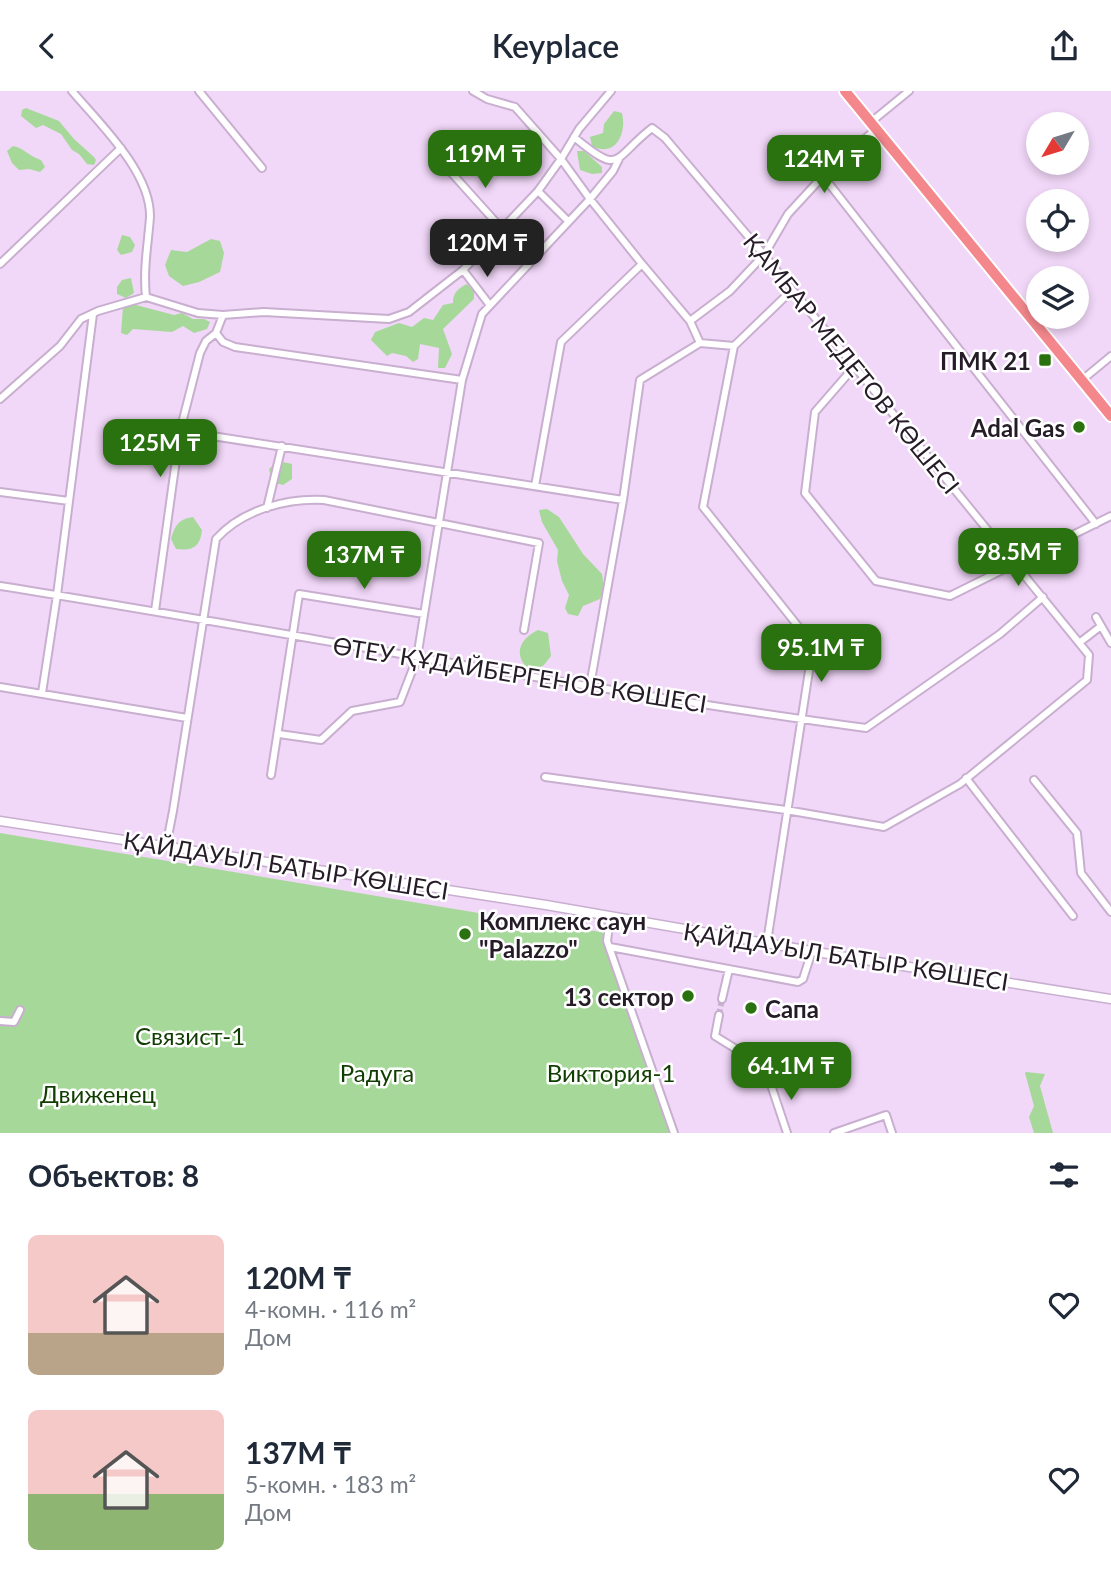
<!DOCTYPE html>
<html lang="ru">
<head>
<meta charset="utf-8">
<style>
  body { margin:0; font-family:Lato,sans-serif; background:#f2f2f3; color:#1f2937; height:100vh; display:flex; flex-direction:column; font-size:26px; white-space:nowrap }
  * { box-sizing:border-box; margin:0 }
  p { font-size:23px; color:#747a83 }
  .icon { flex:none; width:38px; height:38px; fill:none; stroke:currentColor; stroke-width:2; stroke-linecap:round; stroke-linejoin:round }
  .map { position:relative; height:1042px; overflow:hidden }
  .side { display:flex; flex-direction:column; background:#fff; flex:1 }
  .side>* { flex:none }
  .needle { width:46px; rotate:232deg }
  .buttons { position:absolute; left:1026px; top:21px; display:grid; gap:14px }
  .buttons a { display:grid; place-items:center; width:63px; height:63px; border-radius:50%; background:#fff; box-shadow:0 4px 10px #0003; font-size:35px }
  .price { position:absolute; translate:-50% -60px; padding:0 16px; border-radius:14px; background:#2a7110; color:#fff; font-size:23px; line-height:46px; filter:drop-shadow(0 2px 4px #0008) }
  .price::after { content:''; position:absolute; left:50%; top:42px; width:21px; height:16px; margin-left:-10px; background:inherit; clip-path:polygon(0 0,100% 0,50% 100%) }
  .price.selected { background:#222; color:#fff }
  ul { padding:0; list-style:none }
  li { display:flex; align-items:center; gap:21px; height:175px; padding:0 28px }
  li span { display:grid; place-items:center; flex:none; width:196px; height:140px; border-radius:10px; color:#555 }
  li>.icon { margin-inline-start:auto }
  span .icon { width:84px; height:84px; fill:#fffc; stroke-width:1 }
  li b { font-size:30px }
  h2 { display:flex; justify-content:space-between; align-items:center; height:84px; padding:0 28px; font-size:30px }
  header { display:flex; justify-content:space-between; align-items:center; height:91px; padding:0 28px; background:#fff; font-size:32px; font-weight:600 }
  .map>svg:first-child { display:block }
  .green { fill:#a6d999 }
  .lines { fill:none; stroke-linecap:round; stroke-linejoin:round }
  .minor-tunnel { stroke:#c8b2ce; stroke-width:6; stroke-dasharray:6 3; stroke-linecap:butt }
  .minor-casing { stroke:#c9afcf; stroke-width:10 }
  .tertiary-casing { stroke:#c9afcf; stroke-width:11 }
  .trunk-casing { stroke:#fff; stroke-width:14 }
  .minor { stroke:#fff; stroke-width:6 }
  .tertiary { stroke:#fff; stroke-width:8 }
  .trunk { stroke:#f3878c; stroke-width:10 }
  .poi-dot { fill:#2a7110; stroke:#fff; stroke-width:2.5 }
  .labels { text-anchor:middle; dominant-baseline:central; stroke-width:5; stroke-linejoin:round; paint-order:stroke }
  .poi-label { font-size:24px; font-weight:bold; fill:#261c28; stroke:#fff; text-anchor:end }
  .street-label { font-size:24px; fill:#261c28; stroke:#fff }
  .park-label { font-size:24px; fill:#103d01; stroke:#fff }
</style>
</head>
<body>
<header><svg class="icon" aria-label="back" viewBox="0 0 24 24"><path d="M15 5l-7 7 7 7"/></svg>Keyplace<svg class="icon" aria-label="share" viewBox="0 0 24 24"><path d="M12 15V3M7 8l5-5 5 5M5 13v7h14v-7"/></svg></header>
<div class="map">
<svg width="1111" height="1042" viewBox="0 0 1111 1042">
  <rect width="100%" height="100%" fill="#f1d7f8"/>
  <path class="green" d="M26 17 59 30 74 48 94 66 96 69 94 74 87 73 79 63 72 59 61 43 43 34 36 37 21 25 22 19Z
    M614 20 622 22C627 42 616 67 592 55L590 46 603 42 604 33Z
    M13 55C24 57 30 66 41 69L45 76 40 81 29 78 19 79 12 72 7 60Z
    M577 60H584L602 76V82L592 83 580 79Z
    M518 134 525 136 531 147 529 157 519 162 514 172H506L501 163C504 151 508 142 518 134Z
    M122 144 130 146 135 154 132 161 121 164 117 159Z
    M211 148 220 150 224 162 220 181 199 191 183 195 169 185 165 174 171 159 187 161Z
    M131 187 134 202 126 207 117 203V196L122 189Z
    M467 193 474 200V208L443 238 452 263 445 277H438L439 257 420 253 418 268 413 271 406 265 392 262 387 265 371 249 375 241 399 232 412 236 424 227 433 229 443 214 453 212C453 202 457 198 467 193Z
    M136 214 174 224 182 222 193 228H204L210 231 207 238 194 242 183 235 172 241 133 238 127 244 121 242 123 216Z
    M278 370 292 373V388L283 394 272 391 269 378Z
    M547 418 559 426 583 463 602 483 604 498 600 508 583 515 578 525 568 523 565 517 569 504 562 490 557 470 558 459 542 431 539 419Z
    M193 426 202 439C200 456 193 460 176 458L171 448C175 434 179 428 193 426Z
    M538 539 548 542 551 565 544 574 532 581C513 567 517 549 538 539Z
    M0 742 545 833 608 842 607 850 674 1042H0Z
    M1026 981 1045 983 1040 995 1053 1042H1034L1029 1026 1034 1015 1025 982Z"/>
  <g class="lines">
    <path class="minor-tunnel" d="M719 924 722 908"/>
    <defs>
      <path id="minor" d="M72 0C99 32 151 81 150 126 148 153 143 178 146 206L198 222 223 224 264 221 389 228 409 221 463 179 538 100 561 68 579 38 611 0
        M199 0 262 77
        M473 0 487 8 515 16 561 68 590 108 613 80 619 68
        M871 31 909 0
        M448 78 502 138
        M823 85 1096 433
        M538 100 568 130
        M0 173 121 57
        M463 179 489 213
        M690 230 700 252
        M216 242 223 224
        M734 255 703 416 813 554 767 851
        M855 275 815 321 805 402 876 490 950 505 1111 425
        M462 289 482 223 590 108 642 173
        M1082 289 1111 265
        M0 308 60 255 81 228 98 220 146 206
        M180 340 623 409
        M535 395 561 251 642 173 690 230 730 200 764 164 788 123 823 85 876 38
        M0 401 69 410
        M267 417 282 355
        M0 495C289 541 576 598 866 637L1000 543 1043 506
        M155 520 180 340 200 262 206 250 216 242 223 251 235 256 462 289 417 567 400 611 352 620 321 649 279 643
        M1096 526 1111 552
        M1079 552 1101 535
        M590 595 623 409 640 289 700 252 734 255 792 199
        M0 596 187 627
        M42 602 57 504 93 223
        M271 684 299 503 424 523
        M545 686 786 719 884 736 960 693 1087 589 1089 564 764 164 665 47 652 37C612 68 622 86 574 46
        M966 687 1073 825
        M1034 689 1077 742 1081 782 1111 821
        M166 756 173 720 216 448C242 419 286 407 324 409L539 452 524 539
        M610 827 607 850 674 1042
        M610 856 798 891 803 888 812 860
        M722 908 729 878
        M719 924 715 945 765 976 787 1042
        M0 930 14 931 20 919
        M834 1042 886 1024 892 1042"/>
      <path id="tertiary" d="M0 730 546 814 846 866 1111 908"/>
      <path id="trunk" d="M845 0 1111 325"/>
    </defs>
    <use href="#minor" class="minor-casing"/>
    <use href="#tertiary" class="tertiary-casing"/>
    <use href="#trunk" class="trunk-casing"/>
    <use href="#minor" class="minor"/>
    <use href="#tertiary" class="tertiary"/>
    <use href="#trunk" class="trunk"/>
  </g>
  <g class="poi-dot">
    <rect x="1038" y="262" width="14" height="14" rx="3.5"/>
    <circle cx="1079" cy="336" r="7"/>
    <circle cx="465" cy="843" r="7"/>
    <circle cx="688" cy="905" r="7"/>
    <circle cx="751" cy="917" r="7"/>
  </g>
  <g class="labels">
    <g class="poi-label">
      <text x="1031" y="269">ПМК 21</text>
      <text x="1065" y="336">Adal Gas</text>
      <text x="479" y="829" text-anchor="start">Комплекс саун<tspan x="479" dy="28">"Palazzo"</tspan></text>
      <text x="674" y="905">13 сектор</text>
      <text x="765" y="917" text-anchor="start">Сапа</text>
    </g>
    <g class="street-label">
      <text transform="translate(852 272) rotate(51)">ҚАМБАР МЕДЕТОВ КӨШЕСІ</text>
      <text transform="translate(520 583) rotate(9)">ӨТЕУ ҚҰДАЙБЕРГЕНОВ КӨШЕСІ</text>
      <text transform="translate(286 774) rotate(9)">ҚАЙДАУЫЛ БАТЫР КӨШЕСІ</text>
      <text transform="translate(846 865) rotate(9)">ҚАЙДАУЫЛ БАТЫР КӨШЕСІ</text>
    </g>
    <g class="park-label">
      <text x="190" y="944">Связист-1</text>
      <text x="377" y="981">Радуга</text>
      <text x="611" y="981">Виктория-1</text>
      <text x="98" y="1002">Движенец</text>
    </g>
  </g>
</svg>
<div class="buttons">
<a><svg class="needle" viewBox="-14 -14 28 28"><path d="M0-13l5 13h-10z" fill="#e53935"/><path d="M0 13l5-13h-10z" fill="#747a83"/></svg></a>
<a><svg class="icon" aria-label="locate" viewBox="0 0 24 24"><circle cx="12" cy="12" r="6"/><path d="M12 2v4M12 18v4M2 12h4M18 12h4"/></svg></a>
<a><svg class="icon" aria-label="layers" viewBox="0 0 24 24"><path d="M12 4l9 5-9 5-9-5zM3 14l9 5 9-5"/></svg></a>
</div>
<b class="price" style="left:485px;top:99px">119M ₸</b>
<b class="price" style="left:824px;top:104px">124M ₸</b>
<b class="price selected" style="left:487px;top:188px">120M ₸</b>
<b class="price" style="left:160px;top:388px">125M ₸</b>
<b class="price" style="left:1018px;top:497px">98.5M ₸</b>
<b class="price" style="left:364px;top:500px">137M ₸</b>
<b class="price" style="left:821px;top:593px">95.1M ₸</b>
<b class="price" style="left:791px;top:1011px">64.1M ₸</b>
</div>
<section class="side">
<h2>Объектов: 8<svg class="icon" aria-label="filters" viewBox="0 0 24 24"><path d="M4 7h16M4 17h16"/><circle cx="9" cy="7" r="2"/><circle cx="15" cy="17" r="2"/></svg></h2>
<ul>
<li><span style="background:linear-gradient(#f6c9c9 70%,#b9a48a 0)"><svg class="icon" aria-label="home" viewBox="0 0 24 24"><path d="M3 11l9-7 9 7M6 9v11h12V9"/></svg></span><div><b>120M ₸</b><p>4-комн. · 116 m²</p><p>Дом</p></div><svg class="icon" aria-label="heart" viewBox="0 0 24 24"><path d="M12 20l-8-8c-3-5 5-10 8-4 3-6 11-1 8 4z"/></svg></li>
<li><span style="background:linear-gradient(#f6c9c9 60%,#8fb573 0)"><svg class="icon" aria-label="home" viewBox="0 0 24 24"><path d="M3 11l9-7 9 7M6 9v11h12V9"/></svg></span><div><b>137M ₸</b><p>5-комн. · 183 m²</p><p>Дом</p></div><svg class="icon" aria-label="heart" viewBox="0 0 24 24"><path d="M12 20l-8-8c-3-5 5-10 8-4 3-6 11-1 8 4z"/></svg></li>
</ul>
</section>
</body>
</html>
